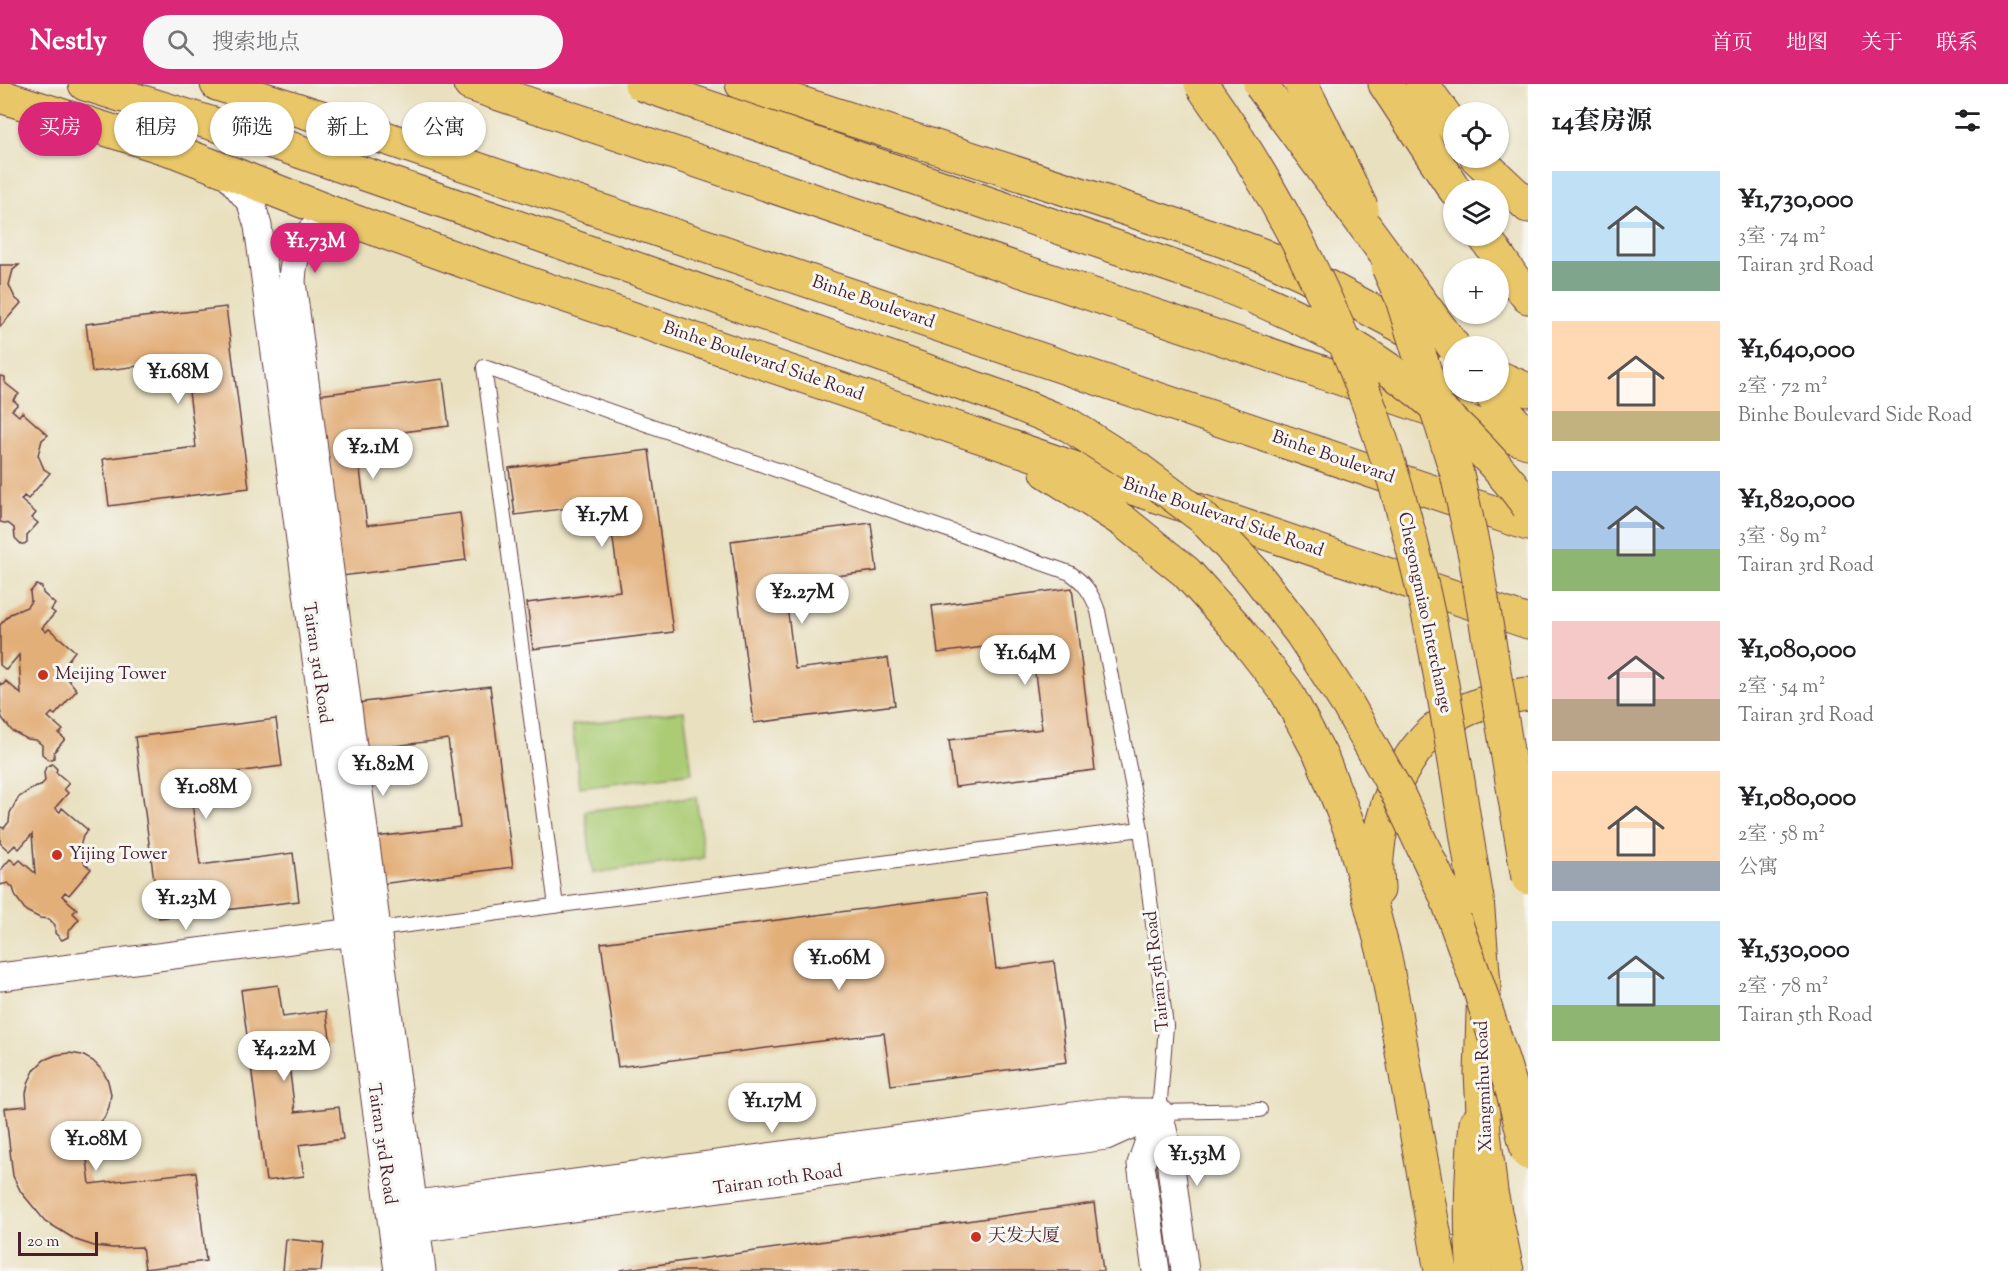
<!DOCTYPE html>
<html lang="zh">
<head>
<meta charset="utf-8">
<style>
  body { margin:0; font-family:"Sorts Mill Goudy","Noto Serif SC",serif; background:#f6f6f6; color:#202124; height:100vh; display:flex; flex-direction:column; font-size:22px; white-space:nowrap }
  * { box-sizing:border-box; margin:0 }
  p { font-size:20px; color:#757577 }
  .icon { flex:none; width:33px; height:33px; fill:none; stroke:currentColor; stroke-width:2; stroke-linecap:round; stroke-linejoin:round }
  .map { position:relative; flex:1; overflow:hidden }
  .sheet { display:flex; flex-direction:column; background:#fff; width:480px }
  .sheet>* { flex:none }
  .top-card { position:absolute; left:18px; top:18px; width:570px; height:54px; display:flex; gap:12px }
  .controls { position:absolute; left:1443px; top:18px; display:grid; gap:12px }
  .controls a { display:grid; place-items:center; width:66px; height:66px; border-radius:50%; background:#fff; box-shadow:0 2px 4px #0004; font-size:30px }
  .scale { position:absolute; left:18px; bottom:15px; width:80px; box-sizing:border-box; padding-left:6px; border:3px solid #4a1f2b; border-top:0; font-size:16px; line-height:21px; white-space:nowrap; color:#4a1f2b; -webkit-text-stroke:4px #f6f6f2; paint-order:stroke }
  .price { position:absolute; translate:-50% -51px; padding:0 14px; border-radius:21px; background:#fff; color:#222; font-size:20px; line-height:39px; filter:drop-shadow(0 2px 3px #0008) }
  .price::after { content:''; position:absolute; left:50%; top:36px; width:18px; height:14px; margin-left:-9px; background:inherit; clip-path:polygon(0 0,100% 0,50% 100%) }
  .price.active { background:#db2777; color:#fff }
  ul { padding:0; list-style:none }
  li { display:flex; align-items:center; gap:18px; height:150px; padding:0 24px }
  li span { display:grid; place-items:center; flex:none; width:168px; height:120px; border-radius:0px; color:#555 }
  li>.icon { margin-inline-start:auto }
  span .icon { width:72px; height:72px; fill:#fffc; stroke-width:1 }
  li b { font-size:26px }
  h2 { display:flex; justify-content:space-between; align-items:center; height:72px; padding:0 24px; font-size:26px }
  .chip { padding:0 21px; border-radius:27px; background:#fff; box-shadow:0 2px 4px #0004; font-size:21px; line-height:54px }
  .chip.active { background:#db2777; color:#fff }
  header { display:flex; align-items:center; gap:36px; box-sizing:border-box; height:84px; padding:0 30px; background:#db2777; color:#fff }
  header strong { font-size:28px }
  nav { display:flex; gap:33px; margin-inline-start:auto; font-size:21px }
  .search { width:420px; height:54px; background:#f6f6f6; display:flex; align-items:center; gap:15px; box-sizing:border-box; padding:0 21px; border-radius:33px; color:#757577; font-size:22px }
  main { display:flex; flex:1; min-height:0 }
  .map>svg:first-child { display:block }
  .green { fill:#abcc75; stroke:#7a7650; stroke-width:1.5 }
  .building { fill:#e3af79 }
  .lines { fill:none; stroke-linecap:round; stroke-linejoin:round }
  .service-casing { stroke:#623c41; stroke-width:16 }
  .minor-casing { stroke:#623c41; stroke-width:29 }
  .primary-casing { stroke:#623c41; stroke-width:35 }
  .trunk-casing { stroke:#623c41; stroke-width:35 }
  .service { stroke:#fff; stroke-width:14 }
  .minor { stroke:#fff; stroke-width:27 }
  .primary { stroke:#e9c769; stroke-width:33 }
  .trunk { stroke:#e9c769; stroke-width:33 }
  .primary-bridge-casing { stroke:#623c41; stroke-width:35; stroke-linecap:butt }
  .trunk-bridge-casing { stroke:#623c41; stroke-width:35; stroke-linecap:butt }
  .primary-bridge { stroke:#e9c769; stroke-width:33 }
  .trunk-bridge { stroke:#e9c769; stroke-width:33 }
  .poi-dot { fill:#c8321e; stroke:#f6f6f2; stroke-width:2 }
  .labels { text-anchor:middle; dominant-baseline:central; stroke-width:6; stroke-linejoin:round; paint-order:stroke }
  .street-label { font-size:18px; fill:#4a1f2b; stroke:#f6f6f2 }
  .poi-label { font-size:18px; fill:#4a1f2b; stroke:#f6f6f2; text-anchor:start }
</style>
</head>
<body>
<header>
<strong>Nestly</strong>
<div class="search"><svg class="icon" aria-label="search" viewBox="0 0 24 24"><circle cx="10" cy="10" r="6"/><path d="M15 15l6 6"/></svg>搜索地点</div>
<nav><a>首页</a><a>地图</a><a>关于</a><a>联系</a></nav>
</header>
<main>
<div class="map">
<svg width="1528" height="1187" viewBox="0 0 1528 1187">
  <rect width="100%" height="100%" fill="#f6f6f2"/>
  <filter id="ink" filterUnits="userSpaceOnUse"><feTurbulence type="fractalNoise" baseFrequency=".0167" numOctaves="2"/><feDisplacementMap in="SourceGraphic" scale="12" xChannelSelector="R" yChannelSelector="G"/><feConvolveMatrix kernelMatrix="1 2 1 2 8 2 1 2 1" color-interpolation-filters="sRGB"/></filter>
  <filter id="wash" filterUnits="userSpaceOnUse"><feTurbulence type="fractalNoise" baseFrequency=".008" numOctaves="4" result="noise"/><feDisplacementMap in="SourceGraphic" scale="24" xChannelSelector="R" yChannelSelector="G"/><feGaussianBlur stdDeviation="1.35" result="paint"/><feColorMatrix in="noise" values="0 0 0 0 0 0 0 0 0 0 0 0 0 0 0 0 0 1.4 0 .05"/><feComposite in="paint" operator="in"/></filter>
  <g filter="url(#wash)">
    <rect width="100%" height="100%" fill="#e9e0bf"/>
    <path class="green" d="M684 627 692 689 580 703 572 641Z
      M696 713 704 774 593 789 585 727Z"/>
    <g id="blocks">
      <path class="building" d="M0 181H19L13 186 9 201 15 214 21 219 0 243Z
        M226 223 249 404 109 422 103 375 196 363 185 276 92 288 86 240Z
        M0 292 5 293V299L19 310 13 316 18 320 12 326 19 332 22 328 48 351 42 356 38 371 44 385 50 389 28 415 24 412 21 416 36 429 32 434 38 439 27 451V458L24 460H21L15 454 14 444 9 440 0 438Z
        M443 295 449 342 356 354 367 441 460 429 466 476 326 494 303 313Z
        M649 366 673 548 533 565 527 519 620 507 608 419 515 431 509 384Z
        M871 439 877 487 784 498 795 585 888 574 895 621 754 639 731 457Z
        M36 501 42 503 43 509 55 520 51 526 55 529 42 544 46 548 49 545 75 567 66 579 65 587 67 594 77 606 55 631 52 629 48 633 63 646 59 650 65 655 54 668V674L49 676 42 670V661L36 656 27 655 12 647 2 634 0 626V599L3 601 6 597 21 610 19 571 6 586 0 581V541L10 530 27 523 31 517 30 508Z
        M1072 504 1095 686 955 703 949 656 1042 645 1031 557 938 569 932 522Z
        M490 602 513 783 373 801 367 754 460 743 448 655 356 667 349 620Z
        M276 635 282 682 189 694 200 781 293 769 299 817 159 834 135 653Z
        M52 680 57 685 56 688 69 699 64 705 68 709 55 724 60 728 62 724 88 746 83 752 79 766 85 780 91 785 69 811 65 808 62 812 77 825 73 829 79 835 68 848V853L62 856 55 849V841L49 835 40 834 26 827 16 813 13 804 8 799 0 801V787L10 775 16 780 20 776 35 789 32 750 19 765 15 761 9 767 0 759V743L4 744 9 738 10 729 18 714 31 705 40 702 45 697 44 688 46 683Z
        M986 809 996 885 1054 877 1067 978 891 1001 884 949 618 983 601 859Z
        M278 901 283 933 326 927 331 960 287 965 295 1028 339 1023 343 1055 299 1061 304 1092 266 1097 241 906Z
        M69 969 82 971 93 977 102 986 108 997 111 1010 109 1023 104 1034 95 1044 84 1051 90 1100 196 1088 206 1177 145 1185 142 1163 113 1164 94 1162 76 1156 45 1137 21 1108 13 1092 5 1024 27 1022 26 1009 29 997 35 985 44 976 56 971Z
        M1094 1119 1103 1187H621V1186Z
        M286 1155 324 1159 321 1187H283Z"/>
    </g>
  </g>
  <g filter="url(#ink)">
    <use href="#blocks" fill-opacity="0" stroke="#623c41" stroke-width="1.5"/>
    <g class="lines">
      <defs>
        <path id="service" d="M556 822 484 283 1070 489C1085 499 1092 510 1098 527L1141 745 1166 942 1159 1028 1260 1026
          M378 845 1141 745"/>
        <path id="minor" d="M225 87 251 119 258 142 398 1187
          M345 134C307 137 293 164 292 198L422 1187
          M0 893 370 846
          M1159 1028 1170 1076 1185 1187
          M395 1123 1103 1028H1151
          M401 1147 1106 1052 1159 1028
          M1156 1187 1141 1080 1159 1028"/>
        <path id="primary" d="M742 0 1216 154 1262 171 1304 190 1431 258
          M1385 0 1455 106
          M1422 0 1454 44
          M0 12 175 67 345 134 466 178 1528 538
          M1477 74 1528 122
          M1484 152 1516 198 1528 213
          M1498 293 1528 306
          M1047 388 1123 437 1186 488 1235 542 1286 607 1322 674 1353 753 1385 873 1441 1187
          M1378 806C1378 796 1376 784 1377 774 1380 727 1401 673 1438 643 1462 623 1498 613 1528 610
          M1474 1187C1469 1137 1471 1089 1476 1039"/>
        <path id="trunk" d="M85 0 284 62 526 146
          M217 0 359 45 1528 440
          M470 0 1528 358
          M1489 308 1528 354
          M1477 815 1484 901 1481 989 1484 1048 1491 1108 1507 1187"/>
      </defs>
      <use href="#service" class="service-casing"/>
      <use href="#minor" class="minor-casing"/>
      <use href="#primary" class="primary-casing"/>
      <use href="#trunk" class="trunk-casing"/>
      <use href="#service" class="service"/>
      <use href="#minor" class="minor"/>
      <use href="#primary" class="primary"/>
      <use href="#trunk" class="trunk"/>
      <defs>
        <path id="primary-bridge" d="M1201 0C1304 143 1376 310 1417 481 1444 590 1458 704 1477 815
          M1301 0 1320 37 1362 125
          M1388 183 1401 212 1457 390 1475 472 1528 794"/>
        <path id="trunk-bridge" d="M641 0 1206 194C1316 236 1400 279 1481 366 1498 384 1514 402 1528 422
          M1260 0 1454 263
          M526 146 1001 313 1069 341 1138 385 1202 433 1254 488 1301 549 1348 621 1398 710 1446 812 1479 904 1513 1009 1528 1069"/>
      </defs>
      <use href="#primary-bridge" class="primary-bridge-casing"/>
      <use href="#trunk-bridge" class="trunk-bridge-casing"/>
      <use href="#primary-bridge" class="primary-bridge"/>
      <use href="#trunk-bridge" class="trunk-bridge"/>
    </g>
  </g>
  <g class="poi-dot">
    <circle cx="43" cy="591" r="6"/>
    <circle cx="57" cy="771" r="6"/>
    <circle cx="976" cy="1153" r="6"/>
  </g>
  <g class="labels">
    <g class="street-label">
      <text transform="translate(873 219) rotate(19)">Binhe Boulevard</text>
      <text transform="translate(763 278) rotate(19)">Binhe Boulevard Side Road</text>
      <text transform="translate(1333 374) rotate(19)">Binhe Boulevard</text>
      <text transform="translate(1223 434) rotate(19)">Binhe Boulevard Side Road</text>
      <text transform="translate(1424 529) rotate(78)">Chegongmiao Interchange</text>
      <text transform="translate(316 579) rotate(82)">Tairan 3rd Road</text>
      <text transform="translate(1158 887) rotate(-96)">Tairan 5th Road</text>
      <text transform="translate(1485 1002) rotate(-92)">Xiangmihu Road</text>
      <text transform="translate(381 1060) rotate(82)">Tairan 3rd Road</text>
      <text transform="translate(778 1097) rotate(-8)">Tairan 10th Road</text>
    </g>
    <g class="poi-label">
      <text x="55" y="591">Meijing Tower</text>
      <text x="69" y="771">Yijing Tower</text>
      <text x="988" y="1153">天发大厦</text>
    </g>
  </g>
</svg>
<div class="controls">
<a><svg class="icon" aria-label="locate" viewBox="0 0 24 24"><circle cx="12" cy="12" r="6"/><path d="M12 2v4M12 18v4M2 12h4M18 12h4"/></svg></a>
<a><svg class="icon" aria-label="layers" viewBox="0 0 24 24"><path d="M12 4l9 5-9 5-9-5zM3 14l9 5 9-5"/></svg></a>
<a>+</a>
<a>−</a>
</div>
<div class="scale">20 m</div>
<b class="price active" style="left:315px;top:190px">¥1.73M</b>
<b class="price" style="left:178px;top:321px">¥1.68M</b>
<b class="price" style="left:373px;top:396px">¥2.1M</b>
<b class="price" style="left:602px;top:464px">¥1.7M</b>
<b class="price" style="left:802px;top:541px">¥2.27M</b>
<b class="price" style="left:1025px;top:602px">¥1.64M</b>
<b class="price" style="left:383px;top:713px">¥1.82M</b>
<b class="price" style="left:206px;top:736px">¥1.08M</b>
<b class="price" style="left:186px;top:847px">¥1.23M</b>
<b class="price" style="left:839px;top:907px">¥1.06M</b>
<b class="price" style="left:284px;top:998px">¥4.22M</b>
<b class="price" style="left:772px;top:1050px">¥1.17M</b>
<b class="price" style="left:96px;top:1088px">¥1.08M</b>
<b class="price" style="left:1197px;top:1103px">¥1.53M</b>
<div class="top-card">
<a class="chip active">买房</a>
<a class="chip">租房</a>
<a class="chip">筛选</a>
<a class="chip">新上</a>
<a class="chip">公寓</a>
</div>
</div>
<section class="sheet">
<h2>14套房源<svg class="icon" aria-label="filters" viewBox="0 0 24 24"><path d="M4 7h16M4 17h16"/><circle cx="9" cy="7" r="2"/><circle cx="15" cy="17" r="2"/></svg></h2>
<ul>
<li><span style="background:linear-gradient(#bfe0f5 75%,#7fa58c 0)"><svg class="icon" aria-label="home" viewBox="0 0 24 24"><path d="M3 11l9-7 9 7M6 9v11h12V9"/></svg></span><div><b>¥1,730,000</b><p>3室 · 74 m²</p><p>Tairan 3rd Road</p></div></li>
<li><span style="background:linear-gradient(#ffd9b3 75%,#c2b280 0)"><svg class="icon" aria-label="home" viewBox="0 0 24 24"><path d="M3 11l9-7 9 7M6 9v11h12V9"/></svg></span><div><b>¥1,640,000</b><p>2室 · 72 m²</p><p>Binhe Boulevard Side Road</p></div></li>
<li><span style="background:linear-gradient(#a9c7e8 65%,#8fb573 0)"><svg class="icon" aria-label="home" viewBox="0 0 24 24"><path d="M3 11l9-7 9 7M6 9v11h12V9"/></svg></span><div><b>¥1,820,000</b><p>3室 · 89 m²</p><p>Tairan 3rd Road</p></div></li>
<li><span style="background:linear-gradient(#f6c9c9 65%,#b9a48a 0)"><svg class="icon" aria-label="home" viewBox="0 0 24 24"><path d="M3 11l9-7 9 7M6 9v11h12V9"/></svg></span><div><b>¥1,080,000</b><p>2室 · 54 m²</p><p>Tairan 3rd Road</p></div></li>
<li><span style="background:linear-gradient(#ffd9b3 75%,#9aa5b1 0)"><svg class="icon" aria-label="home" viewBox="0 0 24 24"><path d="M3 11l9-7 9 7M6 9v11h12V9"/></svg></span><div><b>¥1,080,000</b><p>2室 · 58 m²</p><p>公寓</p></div></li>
<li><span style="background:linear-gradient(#bfe0f5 70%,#8fb573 0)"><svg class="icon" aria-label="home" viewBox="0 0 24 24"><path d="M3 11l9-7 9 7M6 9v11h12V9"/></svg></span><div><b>¥1,530,000</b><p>2室 · 78 m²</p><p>Tairan 5th Road</p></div></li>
</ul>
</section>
</main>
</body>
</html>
